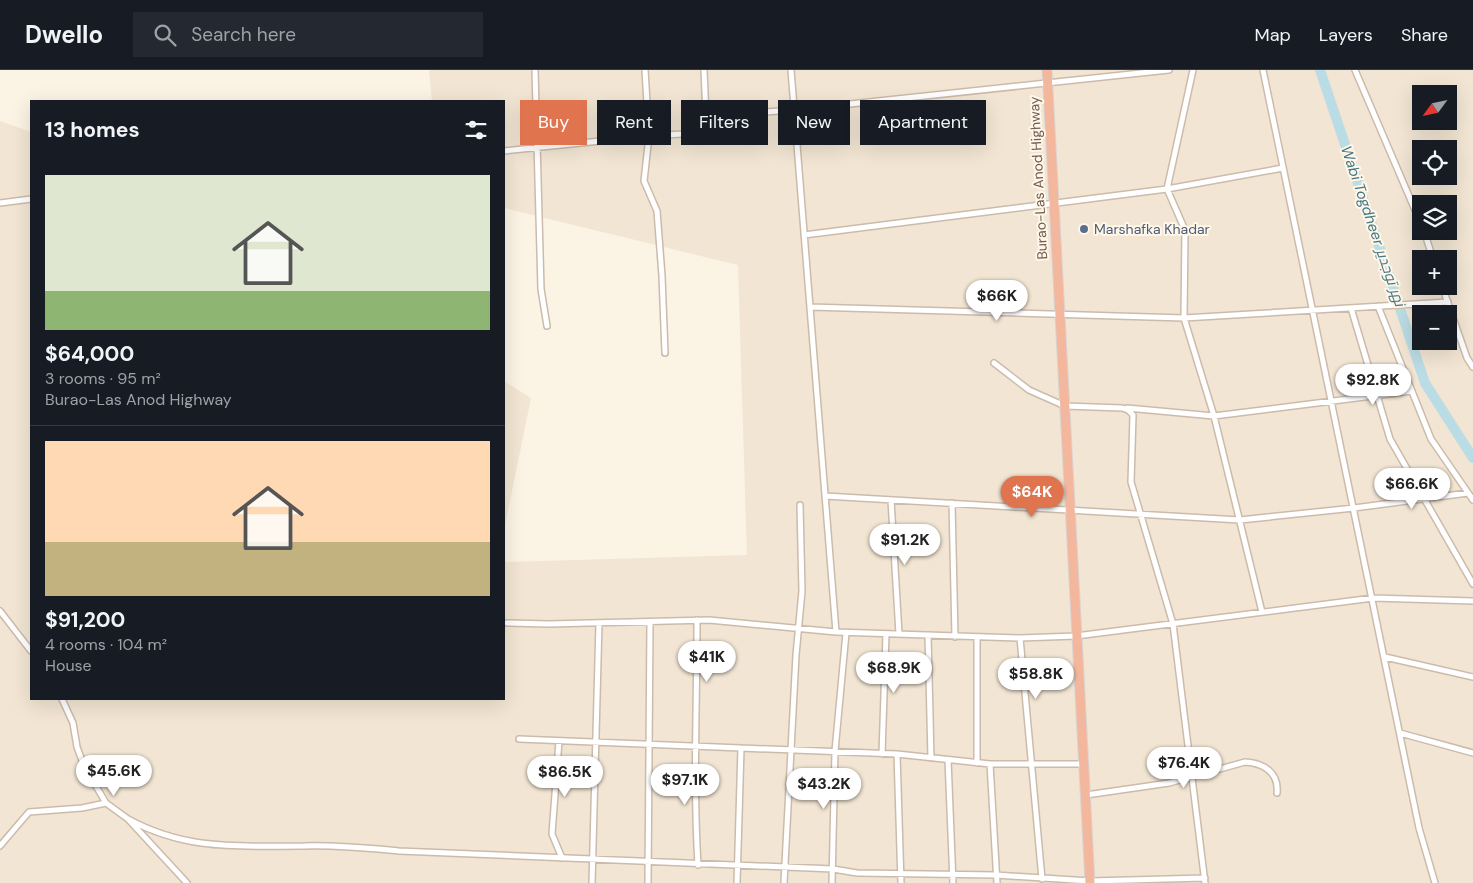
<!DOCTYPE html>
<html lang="en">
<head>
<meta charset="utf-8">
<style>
  body { margin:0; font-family:"DM Sans",Cairo,sans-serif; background:#242831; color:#f1f3f6; height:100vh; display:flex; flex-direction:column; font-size:19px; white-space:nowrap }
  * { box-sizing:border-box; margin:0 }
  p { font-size:16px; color:#9ea1a6 }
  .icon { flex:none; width:28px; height:28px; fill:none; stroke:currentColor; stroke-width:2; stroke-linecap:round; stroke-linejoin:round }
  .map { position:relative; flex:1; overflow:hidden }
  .drawer { position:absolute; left:30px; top:30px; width:475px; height:600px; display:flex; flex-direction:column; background:#171b24; border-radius:0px; box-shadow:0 5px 20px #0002 }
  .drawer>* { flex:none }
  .top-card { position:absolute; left:520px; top:30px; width:475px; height:45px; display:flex; gap:10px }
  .needle { width:32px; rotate:237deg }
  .controls { position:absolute; left:1412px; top:15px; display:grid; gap:10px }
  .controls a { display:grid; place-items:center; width:45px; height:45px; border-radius:0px; background:#171b24; box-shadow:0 5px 20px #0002; font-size:25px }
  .price { position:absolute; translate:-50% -42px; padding:0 11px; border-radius:18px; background:#fff; color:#222; font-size:16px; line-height:32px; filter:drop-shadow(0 1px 2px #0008) }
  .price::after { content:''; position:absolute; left:50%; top:30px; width:15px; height:11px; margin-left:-8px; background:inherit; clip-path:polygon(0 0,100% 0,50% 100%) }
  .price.active { background:#e0744f; color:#fff }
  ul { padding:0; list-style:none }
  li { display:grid; align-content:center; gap:10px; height:265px; padding:0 15px }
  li+li { border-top:1px solid #363941 }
  li span { display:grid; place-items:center; height:155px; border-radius:0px; color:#555 }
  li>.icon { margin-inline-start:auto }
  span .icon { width:90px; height:90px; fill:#fffc; stroke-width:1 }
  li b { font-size:21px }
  h2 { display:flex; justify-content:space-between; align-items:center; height:60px; padding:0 15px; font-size:21px }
  .tag { padding:0 18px; border-radius:0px; background:#171b24; box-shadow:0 5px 20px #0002; font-size:18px; line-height:45px }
  .tag.active { background:#e0744f; color:#fff }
  header { display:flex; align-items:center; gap:30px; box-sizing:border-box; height:70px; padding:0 25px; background:#171b24; border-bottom:1px solid #363941 }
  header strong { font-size:24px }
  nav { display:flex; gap:28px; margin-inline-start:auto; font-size:18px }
  .search { width:350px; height:45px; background:#242831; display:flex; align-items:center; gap:12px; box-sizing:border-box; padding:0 18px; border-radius:0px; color:#9ea1a6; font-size:19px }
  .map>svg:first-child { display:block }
  .residential { fill:#f2e5d3; fill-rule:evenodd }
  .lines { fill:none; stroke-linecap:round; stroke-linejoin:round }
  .river { stroke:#badce4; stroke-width:10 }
  .street-casing { stroke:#ccbbab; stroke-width:8 }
  .highway-casing { stroke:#dad4d0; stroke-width:11 }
  .street { stroke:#fff; stroke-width:5 }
  .highway { stroke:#f3b79e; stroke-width:9 }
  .service-dot { fill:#5c6f8a; stroke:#fef7ea; stroke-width:2 }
  .labels { text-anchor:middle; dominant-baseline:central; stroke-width:4; stroke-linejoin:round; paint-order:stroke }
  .street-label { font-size:14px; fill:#725a4b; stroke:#fef7ea }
  .service-label { font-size:14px; fill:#4e5e75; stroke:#fef7ea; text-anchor:start }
  .water-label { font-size:15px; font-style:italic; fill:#467885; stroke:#fef7ea }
</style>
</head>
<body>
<header>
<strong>Dwello</strong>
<div class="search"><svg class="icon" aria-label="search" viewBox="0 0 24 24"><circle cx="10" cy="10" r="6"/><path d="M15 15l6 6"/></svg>Search here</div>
<nav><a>Map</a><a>Layers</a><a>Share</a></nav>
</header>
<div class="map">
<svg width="1473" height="813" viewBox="0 0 1473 813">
  <rect width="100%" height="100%" fill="#fbf3e4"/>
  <path class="residential" d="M429 0H1473V813H0V51L31 62V629H504V492L747 485 738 195 504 138V31H432ZM1421 24H1449V51H1421ZM1421 79H1449V106H1421ZM1421 134H1449V161H1421ZM1421 189H1449V216H1421ZM1421 244H1449V271H1421Z
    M504 311 531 328 504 460Z"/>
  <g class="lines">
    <path class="river" d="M1320 0 1425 313 1473 388"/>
    <defs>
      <path id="street" d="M535 0 541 219 547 256
        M645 0 649 66 682 64 706 46 794 40 1169 0
        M704 0 706 46
        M791 0 836 562
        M1193 0 1167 119 1185 160 1184 248 1214 346 1262 542
        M1263 0 1419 758 1435 813
        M1355 0 1421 154
        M504 81 649 66 644 111 657 141 662 206 665 283
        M0 133 31 129
        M1424 161 1433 189
        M804 165 1167 119 1283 98
        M1442 216 1467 288 1473 297
        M1378 236 1431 369 1473 430
        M810 237 1184 248 1448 232
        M1351 238 1390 369 1473 514
        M994 293 1029 320 1065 336 1122 338 1128 340 1133 345 1131 412 1173 554 1205 813
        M1127 338 1214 346 1412 321
        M825 426 1240 450 1354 438 1468 423
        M891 430 899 564
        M952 433 955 567
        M0 541 31 581
        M697 550C697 632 693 713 698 795
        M507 553 549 554 709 550 836 562 1020 568 1076 566 1373 528 1473 531
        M928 565 931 688
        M1020 568 1042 809
        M977 569V693
        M1385 587 1473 607
        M62 629 73 653 77 677 84 696 106 733 128 749 187 813
        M1400 663 1473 683
        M519 669 741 678 737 813
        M559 671 552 764 562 788
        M741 678 897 684 990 694H1083
        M882 684 886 564
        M897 684 901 813
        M948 690 953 813
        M990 694 997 813
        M1086 725 1169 713 1245 692C1263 693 1279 702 1277 723
        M128 749C187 781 239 776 304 776 336 775 367 778 399 781L833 799 857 803 996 805 1090 811 1205 808
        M0 776 29 742 82 738 106 733
        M592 813 599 553
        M648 813 650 552
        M784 813 796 585 802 521 800 435
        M832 813 835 681 846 563"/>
      <path id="highway" d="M1047 0 1090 813"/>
    </defs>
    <use href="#street" class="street-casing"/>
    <use href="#highway" class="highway-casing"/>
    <use href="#street" class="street"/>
    <use href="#highway" class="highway"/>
  </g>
  <circle class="service-dot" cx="1084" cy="159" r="5"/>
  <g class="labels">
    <g class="street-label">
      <text transform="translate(1038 108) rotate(-93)">Burao-Las Anod Highway</text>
    </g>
    <g class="service-label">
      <text x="1094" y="159">Marshafka Khadar</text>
    </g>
    <g class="water-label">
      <text transform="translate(1373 156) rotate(71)">Wabi Togdheer نهر توجدير</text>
    </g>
  </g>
</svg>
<div class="controls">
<a><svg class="needle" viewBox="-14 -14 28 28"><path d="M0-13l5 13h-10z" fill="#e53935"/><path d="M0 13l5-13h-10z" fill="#9ea1a6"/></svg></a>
<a><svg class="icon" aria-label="locate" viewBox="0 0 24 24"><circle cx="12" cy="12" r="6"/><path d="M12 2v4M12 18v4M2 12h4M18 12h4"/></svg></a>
<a><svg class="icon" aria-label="layers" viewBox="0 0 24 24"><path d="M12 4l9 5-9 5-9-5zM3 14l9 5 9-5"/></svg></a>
<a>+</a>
<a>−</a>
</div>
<b class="price" style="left:997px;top:252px">$66K</b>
<b class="price" style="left:1373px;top:336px">$92.8K</b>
<b class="price" style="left:1412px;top:440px">$66.6K</b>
<b class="price active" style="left:1032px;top:448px">$64K</b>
<b class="price" style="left:905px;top:496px">$91.2K</b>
<b class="price" style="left:707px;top:613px">$41K</b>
<b class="price" style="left:894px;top:624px">$68.9K</b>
<b class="price" style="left:1036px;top:630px">$58.8K</b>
<b class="price" style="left:1184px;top:719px">$76.4K</b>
<b class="price" style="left:114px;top:727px">$45.6K</b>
<b class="price" style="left:565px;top:728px">$86.5K</b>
<b class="price" style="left:685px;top:736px">$97.1K</b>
<b class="price" style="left:824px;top:740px">$43.2K</b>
<div class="top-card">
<a class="tag active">Buy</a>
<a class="tag">Rent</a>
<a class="tag">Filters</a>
<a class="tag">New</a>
<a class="tag">Apartment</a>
</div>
<section class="drawer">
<h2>13 homes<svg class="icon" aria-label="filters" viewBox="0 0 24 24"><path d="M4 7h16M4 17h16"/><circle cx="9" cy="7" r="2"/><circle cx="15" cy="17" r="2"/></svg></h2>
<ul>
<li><span style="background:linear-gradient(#dfe7d0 75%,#8fb573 0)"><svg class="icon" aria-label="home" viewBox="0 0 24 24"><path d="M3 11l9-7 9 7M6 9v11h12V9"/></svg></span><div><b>$64,000</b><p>3 rooms · 95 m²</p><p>Burao-Las Anod Highway</p></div></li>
<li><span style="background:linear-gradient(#ffd9b3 65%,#c2b280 0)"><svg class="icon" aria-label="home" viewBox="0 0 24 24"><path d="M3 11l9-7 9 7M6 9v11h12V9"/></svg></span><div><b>$91,200</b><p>4 rooms · 104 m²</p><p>House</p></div></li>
</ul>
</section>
</div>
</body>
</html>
